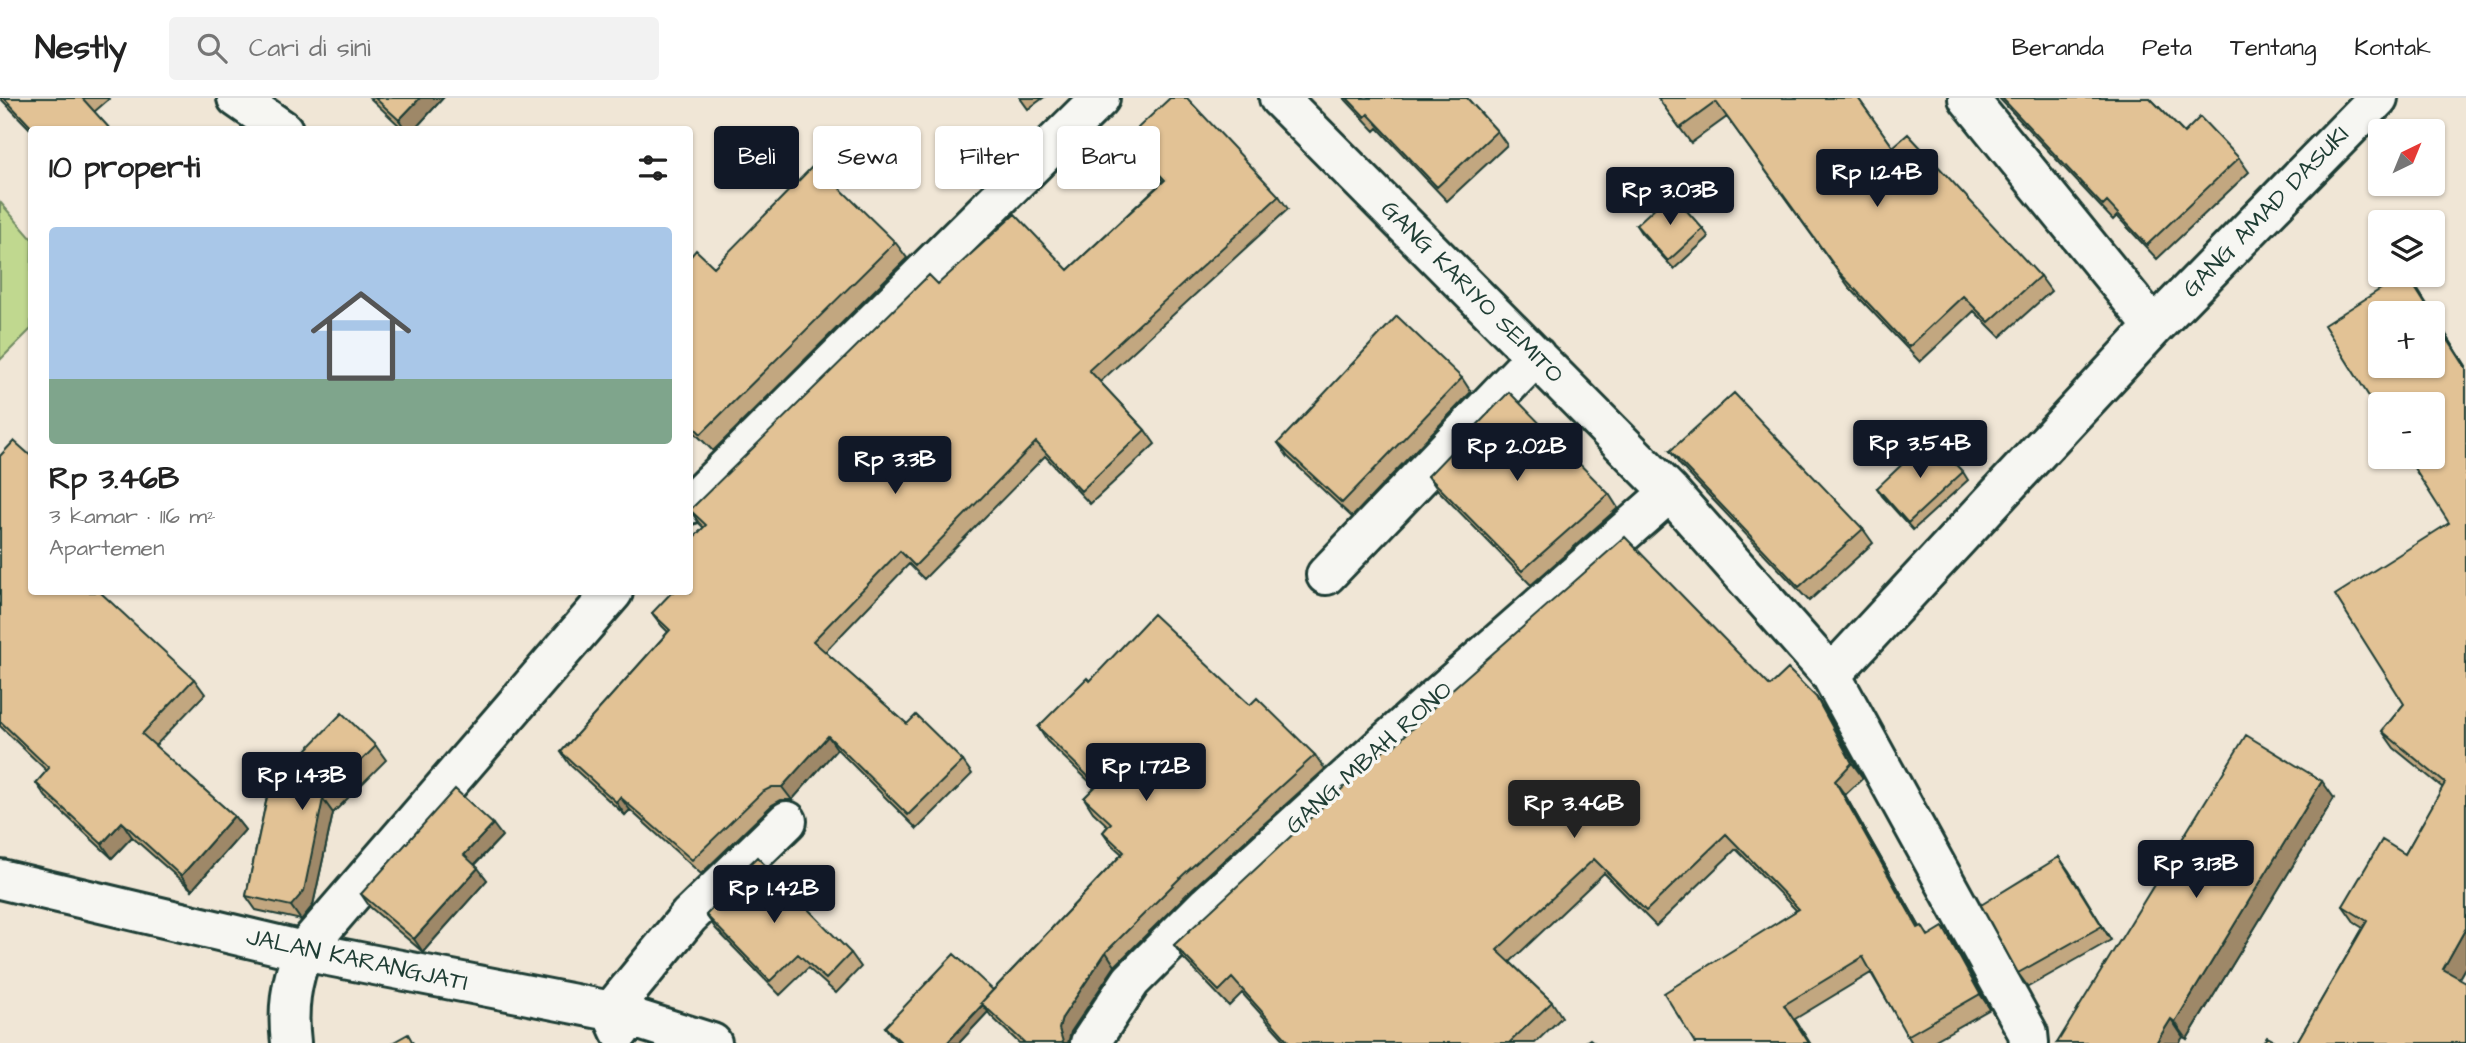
<!DOCTYPE html>
<html lang="id">
<head>
<meta charset="utf-8">
<style>
  body { margin:0; font-family:"Architects Daughter",sans-serif; background:#f2f2f2; color:#222; height:100vh; display:flex; flex-direction:column; font-size:26px; white-space:nowrap }
  * { box-sizing:border-box; margin:0 }
  p { font-size:23px; color:#767676 }
  .icon { flex:none; width:38px; height:38px; fill:none; stroke:currentColor; stroke-width:2; stroke-linecap:round; stroke-linejoin:round }
  .map { position:relative; flex:1; overflow:hidden }
  .sheet { position:absolute; left:28px; top:28px; width:665px; height:469px; display:flex; flex-direction:column; background:#fff; border-radius:7px; box-shadow:0 2px 5px #0004 }
  .sheet>* { flex:none }
  .hud { position:absolute; left:714px; top:28px; width:665px; height:63px; display:flex; gap:14px }
  .needle { width:46px; rotate:43deg }
  .tools { position:absolute; left:2368px; top:21px; display:grid; gap:14px }
  .tools a { display:grid; place-items:center; width:77px; height:77px; border-radius:7px; background:#fff; box-shadow:0 2px 5px #0004; font-size:35px }
  .price { position:absolute; translate:-50% -60px; padding:0 16px; border-radius:7px; background:#111827; color:#fff; font-size:23px; line-height:46px; filter:drop-shadow(0 2px 4px #0008) }
  .price::after { content:''; position:absolute; left:50%; top:42px; width:21px; height:16px; margin-left:-10px; background:inherit; clip-path:polygon(0 0,100% 0,50% 100%) }
  .price.on { background:#222; color:#fff }
  ul { padding:0; list-style:none }
  li { display:grid; align-content:center; gap:14px; height:371px; padding:0 21px }
  li+li { border-top:2px solid #e0e0e0 }
  li span { display:grid; place-items:center; height:217px; border-radius:7px; color:#555 }
  li>.icon { margin-inline-start:auto }
  span .icon { width:126px; height:126px; fill:#fffc; stroke-width:1 }
  li b { font-size:30px }
  h2 { display:flex; justify-content:space-between; align-items:center; height:84px; padding:0 21px; font-size:30px }
  .pill { padding:0 24px; border-radius:7px; background:#fff; box-shadow:0 2px 5px #0004; font-size:24px; line-height:63px }
  .pill.on { background:#111827; color:#fff }
  header { display:flex; align-items:center; gap:42px; box-sizing:border-box; height:98px; padding:0 35px; background:#fff; border-bottom:2px solid #e0e0e0 }
  header strong { font-size:33px }
  nav { display:flex; gap:38px; margin-inline-start:auto; font-size:24px }
  .search { width:490px; height:63px; background:#f2f2f2; display:flex; align-items:center; gap:18px; box-sizing:border-box; padding:0 24px; border-radius:7px; color:#767676; font-size:26px }
  .map>svg:first-child { display:block }
  .green { fill:#c0d88f; stroke:#708a62; stroke-width:2 }
  .lines { fill:none; stroke-linecap:round; stroke-linejoin:round }
  .minor-casing { stroke:#1f3d34; stroke-width:44 }
  .minor { stroke:#f6f6f2; stroke-width:38 }
  .wall { fill:#c2a780; stroke:#1f3d34; stroke-width:2 }
  .shaded-wall { fill:#9e8868; stroke:#1f3d34; stroke-width:2 }
  .building { fill:#e2c295; stroke:#1f3d34; stroke-width:2 }
  .labels { text-anchor:middle; dominant-baseline:central; stroke-width:7; stroke-linejoin:round; paint-order:stroke }
  .street-label { font-size:24px; fill:#1f3d34; stroke:#f6f6f2 }
</style>
</head>
<body>
<header>
<strong>Nestly</strong>
<div class="search"><svg class="icon" aria-label="search" viewBox="0 0 24 24"><circle cx="10" cy="10" r="6"/><path d="M15 15l6 6"/></svg>Cari di sini</div>
<nav><a>Beranda</a><a>Peta</a><a>Tentang</a><a>Kontak</a></nav>
</header>
<div class="map">
<svg width="2466" height="945" viewBox="0 0 2466 945">
  <rect width="100%" height="100%" fill="#f0e6d6"/>
  <filter id="ink" filterUnits="userSpaceOnUse"><feTurbulence type="fractalNoise" baseFrequency=".0143" numOctaves="2"/><feDisplacementMap in="SourceGraphic" scale="14" xChannelSelector="R" yChannelSelector="G"/><feConvolveMatrix kernelMatrix="1 2 1 2 8 2 1 2 1" color-interpolation-filters="sRGB"/></filter>
  <g filter="url(#ink)">
    <path class="green" d="M0 104 32 141 31 231 0 262Z"/>
    <g class="lines">
      <defs>
        <path id="minor" d="M237 0 283 32
          M1279 0 1670 394 1831 577
          M1968 0 2154 229 1831 577 2028 935 2029 945
          M2154 229 2378 0
          M690 406 1100 0
          M1326 477 1536 258
          M0 781 303 853 611 913 712 945
          M620 933 611 913 689 818 787 723
          M291 945C287 911 291 884 303 853L613 494
          M1090 945 1131 883 1207 807 1414 619 1670 394"/>
      </defs>
      <use href="#minor" class="minor-casing"/>
      <use href="#minor" class="minor"/>
    </g>
    <path class="wall" d="M0 0H108L109 1 94 14 111 32H32V33Z
      M370 0H443L414 32H404Z
      M1020 0H1043L1028 11Z
      M1344 0H1467L1497 33 1507 47 1447 103 1378 30 1375 33Z
      M1658 0H1858L1893 49 2040 178 2051 193 2000 239 1974 213 1920 264 1849 189 1727 19 1691 45Z
      M1999 0H2150L2184 35 2239 60 2249 74 2157 161 2117 118 2113 122Z
      M1126 41 1279 98 1288 111 1100 284 1145 332 1155 346 1090 406 1045 358 924 481 909 466 825 554 907 626 963 663 972 676 917 731 837 651 792 702H781L772 707 701 776 630 712 625 717 570 667 561 654 668 534 662 528 652 515 690 494 703 429 699 425 690 412 938 186 1068 172 1163 83 1135 54Z
      M1636 127 1703 131 1709 139 1674 171 1641 135Z
      M895 144 907 160 713 353 690 330V159L714 169Z
      M2418 192 2466 268V868L2459 880 2297 944 2363 830 2355 825 2343 808 2405 756 2443 690 2394 650 2382 633 2404 606 2449 425Z
      M1462 280 1471 294 1352 419 1288 359 1278 345Z
      M1670 353 1863 431 1873 445 1809 503 1680 367Z
      M0 358 32 494 194 581 205 596 155 648 234 718 245 732 192 792 132 739 112 760 46 699 36 685 47 673 0 628Z
      M1963 374 1968 382 1913 432 1882 398 1877 390Z
      M1428 378 1609 396 1618 410 1531 487 1438 392Z
      M1090 583 1250 607 1315 657 1325 671 1192 791 1115 868 1071 934 1068 945H1019L991 918 988 914 959 945H899L891 937 885 929 993 892 1122 756 1112 747 1103 734 1108 728 1093 714 1084 700 1095 689 1047 643 1038 629Z
      M1770 588 1816 599 1826 614 1863 680 1845 697 1920 829 1929 838 1953 844 1990 911 1930 945H1912L1871 875 1795 921 1810 945H1695L1796 812 1736 751 1656 828 1604 775 1510 864 1552 904 1562 919 1535 945H1287L1242 895 1229 908 1184 861 1174 847 1392 650Z
      M376 648 386 662 333 715 313 807 301 822 256 812 246 798 269 690Z
      M2334 700 2187 941 2183 939 2057 945Z
      M502 738 475 767 487 782 423 854 370 809 361 796Z
      M2059 759 2111 842 2028 889 2018 875Z
      M724 791 851 855 861 869 836 895 808 870 780 897 716 831 706 817 728 795Z"/>
    <path class="shaded-wall" d="M420 0H443L414 32H406L399 22Z
      M2432 215 2466 268V270L2432 217Z
      M1816 599 1826 614 1863 680 1852 665Z
      M828 638 837 651 792 702 782 689Z
      M1835 683 1845 697 1929 845 1918 830Z
      M2322 683 2334 700 2187 941 2175 924Z
      M620 699 630 712 625 717 616 704Z
      M323 701 333 715 313 807 301 822 291 808Z
      M234 718 245 732 192 792 181 778Z
      M122 724 132 739 112 760 102 746Z
      M493 726 502 738 472 769 464 757Z
      M2059 759 2069 773 2111 842 2102 828Z
      M478 770 487 782 423 854 414 841Z
      M1943 829 1953 844 1990 911 1980 896Z
      M2466 830V868L2455 887 2443 871Z
      M1106 854 1115 868 1071 934 1068 945H1062L1059 931 1062 920Z
      M983 907 988 914 959 945H947Z
      M2171 921 2183 939 2179 945H2156Z"/>
    <path class="building" d="M4 0H84L83 1 111 32H34Z
      M375 0H420L399 22Z
      M1170 0H1187L1279 98 1089 272 1145 332 1081 393 1036 344 915 468 900 453 813 543 907 626 916 617 963 663 908 717 828 638 782 689H772L762 694 692 762 620 699 616 704 561 654 670 532 652 515 672 494H690V443L706 427 690 412 929 177 938 186 1015 116 1068 172 1165 82 1126 41Z
      M1347 0H1467L1497 33 1437 89 1368 16 1365 19Z
      M1658 0H1858L1893 49 1908 36 2040 178 1989 224 1963 198 1909 249 1839 174 1716 4 1680 30Z
      M2002 0H2150L2184 35 2200 19 2239 60 2147 147 2107 104 2103 108Z
      M815 66 895 144 701 336 690 325V159L696 152 714 169Z
      M1671 95 1703 131 1668 163 1636 127Z
      M2403 177H2407L2431 215H2380V268H2432V217L2466 270V830L2443 871 2466 884V945H2291L2293 942 2297 944 2367 823 2343 808 2382 742 2405 756 2445 685 2382 633 2404 606 2335 497 2449 425 2407 359H2432V306H2380V316L2324 227Z
      M1397 218 1462 280 1342 405 1278 345Z
      M1509 294 1609 396 1522 473 1428 378Z
      M1734 295 1863 431 1799 489 1670 353Z
      M1930 340 1963 374 1908 425 1877 390Z
      M14 343 32 359V494H100L194 581 142 636 234 718 181 778 122 724 102 746 36 685 49 670 0 623V358Z
      M1625 439 1770 588 1788 571 1816 599 1852 665 1835 683 1918 830 1922 828 1928 838 1943 829 1980 896 1907 938 1863 859 1784 907 1809 945H1695L1664 895 1799 811 1726 736 1646 813 1594 761 1497 852 1552 904 1509 945H1290L1232 880 1219 893 1174 847 1389 647 1392 650 1449 594Z
      M1153 516 1250 607 1257 600 1315 657 1183 777 1106 854 1062 920 1059 931 1063 944 1062 945H1025L981 905 1124 754 1103 734 1111 725 1084 700 1097 687 1038 629 1087 580 1090 583Z
      M342 615 376 648 323 701 304 793 291 808 246 798 269 690Z
      M2246 637 2322 683 2175 924 2171 921 2156 945H2057Z
      M455 691 493 726 464 757 478 770 414 841 361 796Z
      M757 759 851 855 826 881 798 856 770 883 706 817 728 794 724 791Z
      M2059 759 2102 828 2018 875 1981 807Z
      M954 856 993 892 981 905 983 906 947 945H902L885 929Z
      M408 936 413 945H392Z
      M2267 939 2278 945H2263Z
      M1590 941 1595 945H1584Z"/>
  </g>
  <g class="labels">
    <g class="street-label">
      <text transform="translate(2266 114) rotate(-46)">GANG AMAD DASUKI</text>
      <text transform="translate(1472 194) rotate(45)">GANG KARIYO SEMITO</text>
      <text transform="translate(1369 660) rotate(-42)">GANG MBAH RONO</text>
      <text transform="translate(357 862) rotate(12)">JALAN KARANGJATI</text>
    </g>
  </g>
</svg>
<div class="tools">
<a><svg class="needle" viewBox="-14 -14 28 28"><path d="M0-13l5 13h-10z" fill="#e53935"/><path d="M0 13l5-13h-10z" fill="#767676"/></svg></a>
<a><svg class="icon" aria-label="layers" viewBox="0 0 24 24"><path d="M12 4l9 5-9 5-9-5zM3 14l9 5 9-5"/></svg></a>
<a>+</a>
<a>−</a>
</div>
<b class="price" style="left:1877px;top:111px">Rp 1.24B</b>
<b class="price" style="left:1670px;top:129px">Rp 3.03B</b>
<b class="price" style="left:1920px;top:382px">Rp 3.54B</b>
<b class="price" style="left:1517px;top:385px">Rp 2.02B</b>
<b class="price" style="left:895px;top:398px">Rp 3.3B</b>
<b class="price" style="left:1146px;top:705px">Rp 1.72B</b>
<b class="price" style="left:302px;top:714px">Rp 1.43B</b>
<b class="price on" style="left:1574px;top:742px">Rp 3.46B</b>
<b class="price" style="left:2196px;top:802px">Rp 3.13B</b>
<b class="price" style="left:774px;top:827px">Rp 1.42B</b>
<div class="hud">
<a class="pill on">Beli</a>
<a class="pill">Sewa</a>
<a class="pill">Filter</a>
<a class="pill">Baru</a>
</div>
<section class="sheet">
<h2>10 properti<svg class="icon" aria-label="filters" viewBox="0 0 24 24"><path d="M4 7h16M4 17h16"/><circle cx="9" cy="7" r="2"/><circle cx="15" cy="17" r="2"/></svg></h2>
<ul>
<li><span style="background:linear-gradient(#a9c7e8 70%,#7fa58c 0)"><svg class="icon" aria-label="home" viewBox="0 0 24 24"><path d="M3 11l9-7 9 7M6 9v11h12V9"/></svg></span><div><b>Rp 3.46B</b><p>3 kamar · 116 m²</p><p>Apartemen</p></div></li>
</ul>
</section>
</div>
</body>
</html>
